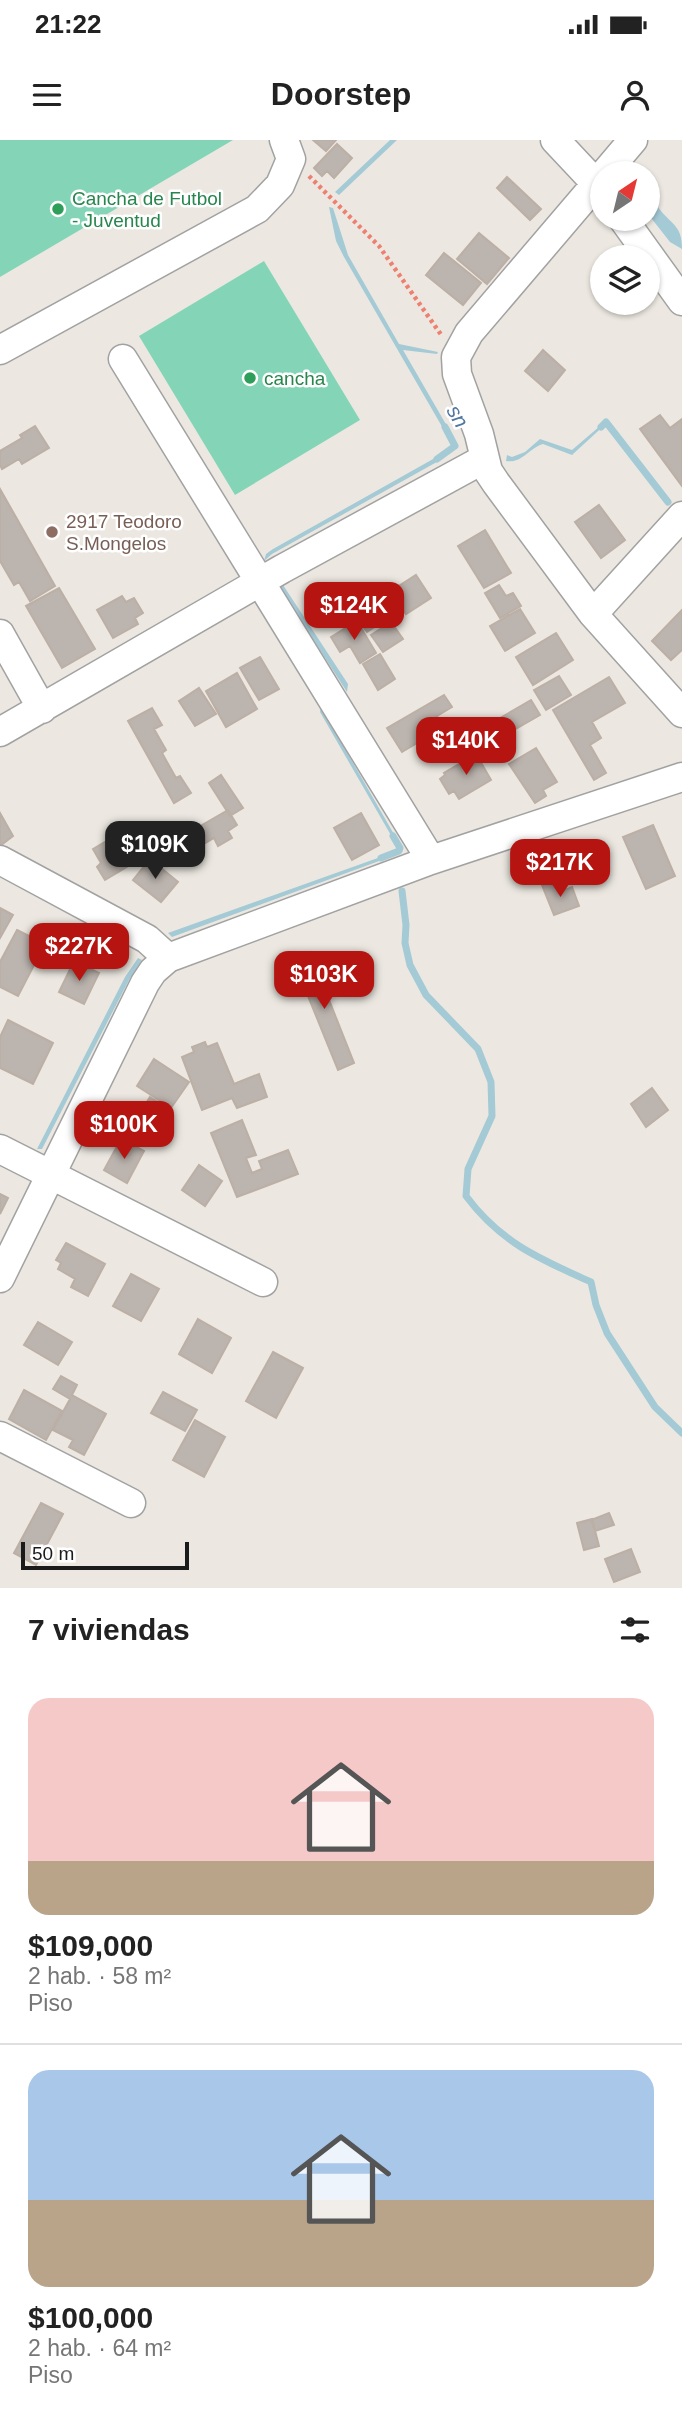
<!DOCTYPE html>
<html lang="es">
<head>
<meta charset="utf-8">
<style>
  body { margin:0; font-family:Helvetica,sans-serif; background:#f6f6f6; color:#222; height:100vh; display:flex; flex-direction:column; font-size:26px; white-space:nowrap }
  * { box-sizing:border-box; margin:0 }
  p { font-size:23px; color:#767676 }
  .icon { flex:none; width:38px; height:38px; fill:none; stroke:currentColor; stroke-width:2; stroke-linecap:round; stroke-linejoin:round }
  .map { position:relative; height:1448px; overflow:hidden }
  .drawer { display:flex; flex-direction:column; background:#fff; flex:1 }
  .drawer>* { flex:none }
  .needle { width:46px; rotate:35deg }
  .buttons { position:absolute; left:590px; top:21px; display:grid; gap:14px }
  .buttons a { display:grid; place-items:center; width:70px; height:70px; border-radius:50%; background:#fff; box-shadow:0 2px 5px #0004; font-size:35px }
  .scale { position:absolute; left:21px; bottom:18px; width:168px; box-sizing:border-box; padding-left:7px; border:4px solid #1b1b1b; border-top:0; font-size:19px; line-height:24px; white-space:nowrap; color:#1b1b1b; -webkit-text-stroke:5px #fff; paint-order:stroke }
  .price { position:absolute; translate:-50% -60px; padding:0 16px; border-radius:14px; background:#b61410; color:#fff; font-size:23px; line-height:46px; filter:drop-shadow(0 2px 4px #0008) }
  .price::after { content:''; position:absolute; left:50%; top:42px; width:21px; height:16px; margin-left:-10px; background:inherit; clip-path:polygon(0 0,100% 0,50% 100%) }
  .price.active { background:#222; color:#fff }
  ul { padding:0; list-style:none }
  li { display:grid; align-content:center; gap:14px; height:371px; padding:0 28px }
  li+li { border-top:2px solid #e0e0e0 }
  li span { display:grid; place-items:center; height:217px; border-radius:21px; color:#555 }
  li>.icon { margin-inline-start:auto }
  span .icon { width:126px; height:126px; fill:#fffc; stroke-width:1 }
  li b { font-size:30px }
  h2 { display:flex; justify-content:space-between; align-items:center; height:84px; padding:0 28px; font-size:30px }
  .status { display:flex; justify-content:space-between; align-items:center; height:49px; padding:0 35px; background:#fff; direction:ltr }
  .status svg { height:19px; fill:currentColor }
  header { display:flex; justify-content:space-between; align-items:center; height:91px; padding:0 28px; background:#fff; font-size:32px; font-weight:700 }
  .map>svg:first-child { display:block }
  .pitch { fill:#84d5b8 }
  .water { fill:#a4cad6 }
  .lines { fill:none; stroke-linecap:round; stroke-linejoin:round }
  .stream { stroke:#a4cad6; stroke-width:7 }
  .building { fill:#bcb4ae; stroke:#bcafa5; stroke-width:2 }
  .minor-casing { stroke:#a2a2a2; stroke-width:31 }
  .path { stroke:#ed8070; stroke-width:4.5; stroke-dasharray:3.5 3.5; stroke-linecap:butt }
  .minor { stroke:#fff; stroke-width:28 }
  .leisure-dot { fill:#2e9e5b; stroke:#fff; stroke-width:2.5 }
  .education-dot { fill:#8d6e63; stroke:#fff; stroke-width:2.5 }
  .labels { text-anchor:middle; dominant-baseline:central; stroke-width:5; stroke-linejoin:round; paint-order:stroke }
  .leisure-label { font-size:19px; fill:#27864d; stroke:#fff; text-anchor:start }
  .education-label { font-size:19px; fill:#785e54; stroke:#fff; text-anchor:start }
  .water-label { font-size:21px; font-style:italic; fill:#5077a1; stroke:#fff }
</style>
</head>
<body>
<div class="status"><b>21:22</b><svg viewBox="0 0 49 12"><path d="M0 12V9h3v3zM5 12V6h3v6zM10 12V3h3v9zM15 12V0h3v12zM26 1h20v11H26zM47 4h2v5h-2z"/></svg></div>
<header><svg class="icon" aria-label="menu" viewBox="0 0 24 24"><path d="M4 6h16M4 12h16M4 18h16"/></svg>Doorstep<svg class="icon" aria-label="person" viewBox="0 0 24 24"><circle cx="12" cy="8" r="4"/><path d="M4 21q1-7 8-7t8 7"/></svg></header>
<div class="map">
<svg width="682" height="1448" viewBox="0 0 682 1448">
  <rect width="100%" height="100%" fill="#ece8e1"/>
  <path class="pitch" d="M0 0H233L0 137Z
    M264 121 360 280 235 355 139 196Z"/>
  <path class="water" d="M390 0H397L339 55 335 52Z
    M648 51C652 57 656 65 661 71 674 86 682 87 682 109L670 102 648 74Z
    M329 67 333 68 348 115 399 204 438 212 437 214 403 210 451 293 448 297 344 117 336 101Z
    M607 280 609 281 572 315 543 304C529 308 522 324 506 321L507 315 512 317 525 312 540 299 572 310Z
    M442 314 444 318 272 414 264 421 266 414 273 409Z
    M283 445 348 544 347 552 279 447Z
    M321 567 399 703 396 704 320 572Z
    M389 714 390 717 172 797 168 793Z
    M138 818 142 820 129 840 42 1009H37L125 837Z"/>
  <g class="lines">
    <path class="stream" d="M601 287 606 282 668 362
      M437 319 455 306 445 287
      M381 718 399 711 400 708 393 696
      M402 751 406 785 405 803 410 825 426 855 478 909 491 942 492 976 468 1029 466 1056C501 1103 540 1119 591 1142L596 1165 607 1193 655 1267 682 1293"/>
  </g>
  <path class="building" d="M313 0H336L326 11Z
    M337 4 352 18 334 38 327 31 322 36 314 28Z
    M507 37 541 69 530 80 497 48Z
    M479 93 509 118 487 144 457 119Z
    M444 113 481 143 463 165 426 135Z
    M543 210 565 230 548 251 525 231Z
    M660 275 670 288 682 279V346L640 289Z
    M35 286 49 308 22 324 19 319 2 329 0 325V311L22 298 20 295Z
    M0 349 55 446 30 461 19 442 14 445 0 421Z
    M599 365 625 400 601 418 575 382Z
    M485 390 511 433 484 448 458 406Z
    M416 435 431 458 406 474 391 451Z
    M499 445 506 456 513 453 521 466 500 478 485 453Z
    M59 448 95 509 62 528 26 466Z
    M122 456 126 462 134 458 143 473 135 478 138 484 113 498 97 470Z
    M379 458 391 476 367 492 355 475Z
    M520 469 535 493 505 511 490 486Z
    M682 470V510L671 520 652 501Z
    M357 481 376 513 360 523 350 506 340 512 331 497Z
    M391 482 403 499 383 512 371 495Z
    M556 493 573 520 533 545 516 517Z
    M380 514 395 539 378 550 363 524Z
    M260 517 279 549 259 560 240 528Z
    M237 533 257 569 226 587 206 551Z
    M559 536 571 555 546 570 534 550Z
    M609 537 625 563 592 582 601 598 590 605 606 633 594 640 553 570Z
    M199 548 216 574 195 586 179 561Z
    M444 555 452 567 437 576 444 587 402 612 387 588Z
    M531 560 540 575 498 599 490 584Z
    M152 568 162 585 154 589 166 610 162 613 176 638 180 636 191 653 174 663 128 581Z
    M536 608 557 642 543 650 546 656 535 663 509 624Z
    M476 614 491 640 459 659 454 651 449 654 440 639 445 635 444 633Z
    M221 635 243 668 230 676 209 643Z
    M228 670 237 685 228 691 232 698 218 706 214 698 185 715 176 700Z
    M0 673 13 696 0 706Z
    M361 673 379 705 352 720 334 688Z
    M653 685 675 736 646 749 623 697Z
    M118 694 129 712 141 705 147 715 105 740 97 727 101 723 93 709Z
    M150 719 178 742 161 762 133 740Z
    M553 741 558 753 572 747 579 766 554 775 542 745Z
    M0 768 13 775 0 798Z
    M17 790 45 804 18 856 0 847V822Z
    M310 812 354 923 338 930 293 819Z
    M74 821 99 833 84 864 59 852Z
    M8 880 53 903 33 944 0 928V897Z
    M205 902 207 907 217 903 234 944 259 934 267 957 237 968 232 958 202 970 182 917 194 912 192 907Z
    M154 919 189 942 171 968 137 946Z
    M652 948 668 970 646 987 631 964Z
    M150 957 170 970 155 993 136 980Z
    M242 980 256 1015 246 1018 252 1033 262 1029 259 1021 288 1010 298 1034 237 1057 211 993Z
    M121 999 144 1011 127 1043 104 1030Z
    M199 1025 222 1041 205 1066 182 1050Z
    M0 1054 8 1058 0 1074Z
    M66 1103 105 1124 88 1156 71 1147 75 1139 58 1129 61 1123 56 1120Z
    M131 1134 159 1149 141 1181 113 1166Z
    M198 1179 231 1198 212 1233 179 1214Z
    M38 1182 72 1202 58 1225 24 1205Z
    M273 1212 303 1228 276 1278 246 1261Z
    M61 1236 77 1245 72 1255 106 1274 84 1315 69 1307 73 1300 53 1290 70 1259 53 1249Z
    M24 1250 62 1271 46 1300 9 1279Z
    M163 1252 197 1270 185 1291 151 1273Z
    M195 1280 225 1297 204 1337 173 1320Z
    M41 1363 63 1374 36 1425 14 1413Z
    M609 1373 614 1385 595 1391 591 1380Z
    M592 1379 599 1406 584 1410 577 1383Z
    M631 1409 640 1432 614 1442 605 1419Z"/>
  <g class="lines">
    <defs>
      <path id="minor" d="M555 0 602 50
        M605 33 633 0
        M602 37 469 193 456 217 457 234 479 294 488 331 496 343 593 474 682 573
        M623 79 682 161
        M0 210 257 69 280 45 291 19 284 0
        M123 219 431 720
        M593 474 682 376
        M0 494 42 569
        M0 592 282 429 484 319
        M0 720 147 799 168 818
        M0 1009 263 1142
        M0 1138 145 843 153 831 168 818 431 720 682 637
        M0 1296 131 1363"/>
    </defs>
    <use href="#minor" class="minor-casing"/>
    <path class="path" d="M309 36 379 106 442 196"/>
    <use href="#minor" class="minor"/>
  </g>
  <g class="leisure-dot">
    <circle cx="58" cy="69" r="7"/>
    <circle cx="250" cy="238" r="7"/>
  </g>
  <circle class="education-dot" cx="52" cy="392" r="7"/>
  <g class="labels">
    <g class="leisure-label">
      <text x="72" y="58">Cancha de Futbol<tspan x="72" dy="22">- Juventud</tspan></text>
      <text x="264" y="238">cancha</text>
    </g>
    <g class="education-label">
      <text x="66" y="381">2917 Teodoro<tspan x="66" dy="22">S.Mongelos</tspan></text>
    </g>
    <g class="water-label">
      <text transform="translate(458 276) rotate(60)">sn</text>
    </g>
  </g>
</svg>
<div class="buttons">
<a><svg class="needle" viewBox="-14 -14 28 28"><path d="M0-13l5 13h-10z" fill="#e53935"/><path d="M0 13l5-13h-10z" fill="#767676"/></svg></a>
<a><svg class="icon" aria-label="layers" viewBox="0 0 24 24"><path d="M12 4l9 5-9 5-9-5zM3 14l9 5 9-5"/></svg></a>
</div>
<div class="scale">50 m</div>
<b class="price" style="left:354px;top:502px">$124K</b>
<b class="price" style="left:466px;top:637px">$140K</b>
<b class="price active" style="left:155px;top:741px">$109K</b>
<b class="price" style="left:560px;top:759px">$217K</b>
<b class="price" style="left:79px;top:843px">$227K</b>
<b class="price" style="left:324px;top:871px">$103K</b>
<b class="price" style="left:124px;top:1021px">$100K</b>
</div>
<section class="drawer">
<h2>7 viviendas<svg class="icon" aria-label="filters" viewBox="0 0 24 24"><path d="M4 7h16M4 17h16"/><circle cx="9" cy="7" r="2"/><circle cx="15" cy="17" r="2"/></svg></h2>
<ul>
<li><span style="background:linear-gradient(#f6c9c9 75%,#b9a48a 0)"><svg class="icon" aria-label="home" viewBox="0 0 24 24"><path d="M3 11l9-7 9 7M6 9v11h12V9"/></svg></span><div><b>$109,000</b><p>2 hab. · 58 m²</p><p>Piso</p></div></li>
<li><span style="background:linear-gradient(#a9c7e8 60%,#b9a48a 0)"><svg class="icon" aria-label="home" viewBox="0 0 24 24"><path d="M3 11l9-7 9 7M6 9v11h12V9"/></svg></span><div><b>$100,000</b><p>2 hab. · 64 m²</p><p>Piso</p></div></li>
</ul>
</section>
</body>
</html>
